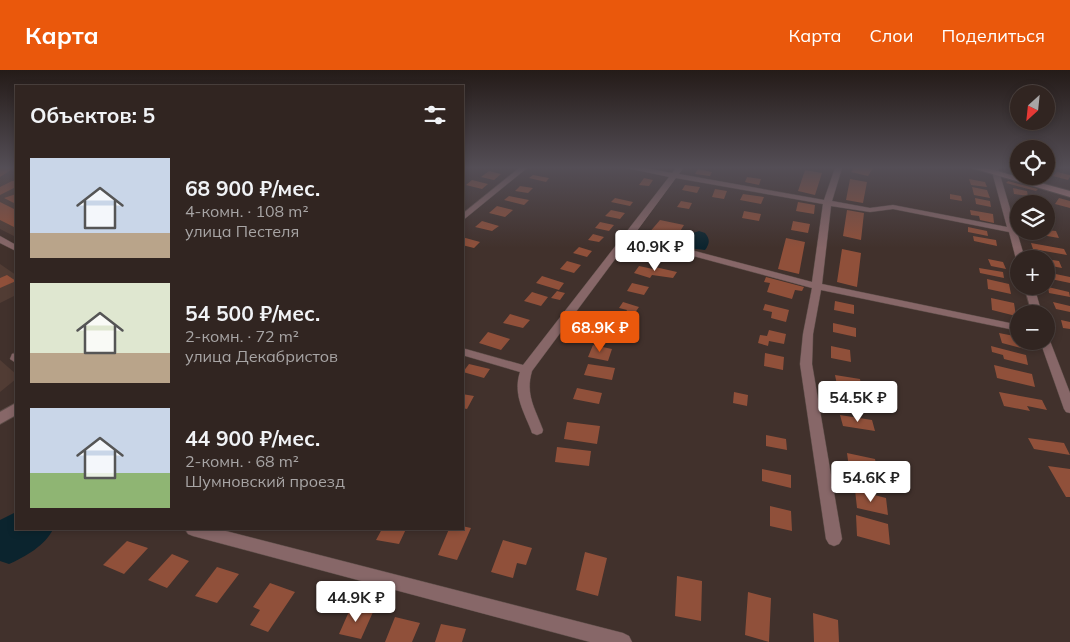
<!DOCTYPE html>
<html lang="ru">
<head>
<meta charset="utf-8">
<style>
  body { margin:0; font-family:Mulish,sans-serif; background:#392d2a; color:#f1f3f6; height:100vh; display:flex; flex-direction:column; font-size:19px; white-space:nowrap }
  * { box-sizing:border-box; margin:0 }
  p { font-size:16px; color:#a8a5a5 }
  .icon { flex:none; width:28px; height:28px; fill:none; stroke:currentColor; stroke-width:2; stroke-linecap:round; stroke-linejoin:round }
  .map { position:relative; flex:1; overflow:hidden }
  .details { position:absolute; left:15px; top:15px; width:449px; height:445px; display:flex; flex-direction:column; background:#312521; border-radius:0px; box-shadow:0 2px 8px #0003,0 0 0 1px #4c423f }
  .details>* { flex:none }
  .needle { width:32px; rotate:207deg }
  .controls { position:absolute; left:1010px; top:15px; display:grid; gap:10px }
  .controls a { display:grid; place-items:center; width:45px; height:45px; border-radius:50%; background:#312521; box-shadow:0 2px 8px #0003,0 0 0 1px #4c423f; font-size:25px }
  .price { position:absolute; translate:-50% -42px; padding:0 11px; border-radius:5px; background:#fff; color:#222; font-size:16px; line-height:32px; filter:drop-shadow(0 1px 2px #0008) }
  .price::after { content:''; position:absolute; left:50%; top:30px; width:15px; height:11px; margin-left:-8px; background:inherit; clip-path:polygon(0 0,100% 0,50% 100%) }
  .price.current { background:#ea580c; color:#fff }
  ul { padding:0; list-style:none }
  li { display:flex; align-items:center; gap:15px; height:125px; padding:0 15px }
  li span { display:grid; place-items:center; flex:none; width:140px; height:100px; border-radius:0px; color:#555 }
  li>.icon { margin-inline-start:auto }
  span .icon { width:60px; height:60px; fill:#fffc; stroke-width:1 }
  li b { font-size:21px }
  h2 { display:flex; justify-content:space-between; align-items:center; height:60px; padding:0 15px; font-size:21px }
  header { display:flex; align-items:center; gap:30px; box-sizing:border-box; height:70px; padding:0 25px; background:#ea580c; color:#fff }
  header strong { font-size:24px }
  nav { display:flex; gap:28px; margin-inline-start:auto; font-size:18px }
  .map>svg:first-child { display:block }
  .built { fill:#513c34 }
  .water { fill:#0b242e }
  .building { fill:#90503a }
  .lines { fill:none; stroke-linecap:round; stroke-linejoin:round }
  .minor-casing { stroke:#5c4d48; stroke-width:1 }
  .tertiary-casing { stroke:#5c4d48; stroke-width:2 }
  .secondary-casing { stroke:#5c4d48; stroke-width:2 }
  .minor { fill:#876768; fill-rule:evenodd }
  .tertiary { fill:#876768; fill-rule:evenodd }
  .secondary { fill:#b48284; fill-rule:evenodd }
</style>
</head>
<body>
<header>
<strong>Карта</strong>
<nav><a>Карта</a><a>Слои</a><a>Поделиться</a></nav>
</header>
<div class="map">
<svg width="1070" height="572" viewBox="0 0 1070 572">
  <rect width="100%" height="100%" fill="#41312c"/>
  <path class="built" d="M0 98H16V167L0 159Z
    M0 194 16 205V225L0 233Z
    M0 290 16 304V309L0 322Z"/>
  <path class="water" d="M699 161 705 163C710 169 710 173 705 180L688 178 685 173 693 163Z
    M16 442V459H53C46 475 25 487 9 494L0 491V450Z"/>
  <path class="building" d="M0 98H14L0 107Z
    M854 98H873L868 106 851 102Z
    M698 99 712 102 710 106 695 104Z
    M805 100 822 103 815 125 798 121Z
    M489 101 501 104 494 110 481 107Z
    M1057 102 1070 105V107L1068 110 1053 106Z
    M533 105 549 108 546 112 529 108Z
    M747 107 761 109 759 115 745 112Z
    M644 108 653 110 649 116 639 115Z
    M850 109 867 112 863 133 846 130Z
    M969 109 985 112 987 117 971 115Z
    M472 110 488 114 482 119 466 115Z
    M12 111H16V117L0 125V117Z
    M1008 111 1038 119 1036 121 1006 113Z
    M685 115 700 117 697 123 682 120Z
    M520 116 533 118 528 123 515 121Z
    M972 117 987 120 990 128 974 125Z
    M1013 118 1027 121 1028 126 1014 124Z
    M715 119 727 121 724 129 712 127Z
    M16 124V134L4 128Z
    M743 124 764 127 761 134 740 130Z
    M950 124 961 126 962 131 950 129Z
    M509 126 529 130 524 135 504 130Z
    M615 128 633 132 630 136 611 132Z
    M975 128 990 131 991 137 976 134Z
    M1059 128 1070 131V138L1055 134Z
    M681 131 692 133 689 139 677 137Z
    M0 132 16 140V158L0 150Z
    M798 132 815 135 814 144 796 141Z
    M497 136 513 140 505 147 489 143Z
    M611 140 625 143 620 149 605 146Z
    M847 140 864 143 861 170 843 166Z
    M970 140 993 144 994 153 980 150 979 146 971 145Z
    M744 141 761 144 759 151 742 148Z
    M660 150 684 155 674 171 648 164Z
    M482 151 499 156 492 161 475 157Z
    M793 151 810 154 808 163 791 160Z
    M600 152 614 155 609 161 595 158Z
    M968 157 987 161 988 166 968 162Z
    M1046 160 1056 161 1059 168 1035 164 1033 161Z
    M593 164 604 167 599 172 588 170Z
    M973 166 996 170 997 176 974 171Z
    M462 167 480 172 474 178 462 175Z
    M786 168 805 172 799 204 778 199Z
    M1031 173 1064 179 1067 185 1033 179Z
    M579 177 592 181 587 187 573 183Z
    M652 178 667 182 663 188 648 184Z
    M842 179 861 183 857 217 837 212Z
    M988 189 1003 192 1006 199 991 196Z
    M1046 189 1059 191 1062 198 1046 195Z
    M567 191 581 195 574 203 560 199Z
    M639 196 653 199 655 197 677 202 673 208 652 205 650 208 634 203Z
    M979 198 1003 202 1004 208 980 203Z
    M1046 202 1070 207V213L1046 208Z
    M7 205 16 211 0 218V208Z
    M542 206 564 213 559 220 536 213Z
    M766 207 804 217 802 221 795 220 792 229 767 222 770 213 764 212Z
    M987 209 1009 214 1011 224 988 219Z
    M632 213 649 217 644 225 627 221Z
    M1048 217 1069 222 1070 227 1049 223Z
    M557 221 565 223 560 230 551 228Z
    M532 222 548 227 541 236 524 231Z
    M991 228 1014 233 1016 246 992 240Z
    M835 231 854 235V244L834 240Z
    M623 232 639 237 632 247 625 244 627 240 619 238Z
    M1053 232 1070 236V242L1056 239Z
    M765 234 789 240 786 252 771 248 772 242 763 240Z
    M510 244 530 250 523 258 503 253Z
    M1061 250 1070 252V259L1063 258Z
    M612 251 636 257 632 267 607 260Z
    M833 253 856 258V267L833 262Z
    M769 260 786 264 784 274 769 271 768 276 758 273 760 265 767 266Z
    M488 262 510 269 501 280 479 273Z
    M999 263 1019 267V271H1023L1025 279 1002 273Z
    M593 275 612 279 608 291 588 287Z
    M831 276 850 280 851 292 831 288Z
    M991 276 1026 285 1028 295 1004 289 1003 285 992 282Z
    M765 283 784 287 783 300 764 296Z
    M469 294 490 299 484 308 463 302Z
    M588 294 615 298 612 310 584 305Z
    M994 295 1032 304 1035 317 997 308Z
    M835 305 860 309 862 319 837 315Z
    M577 318 602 323 599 334 573 329Z
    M734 322 748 325 747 336 733 333Z
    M999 322 1042 330 1047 340 1027 336 1030 341 1004 336Z
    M462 324 474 326 467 339 462 338Z
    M840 345 872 350 875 361 843 356Z
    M567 352 600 356 597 374 564 369Z
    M766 365 786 369 787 380 766 376Z
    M1028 368 1064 373 1070 385 1034 379Z
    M557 377 591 381 589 396 555 392Z
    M847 383 875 389 878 404 849 398Z
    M1048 396 1070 399V427H1066Z
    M762 399 791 405V418L762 411Z
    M855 420 886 428 888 445 857 438Z
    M770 436 791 441 792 461 770 456Z
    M856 445 888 454 890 475 857 466Z
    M462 456 471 458 457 490 438 485 449 459H462Z
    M382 459H406L399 474 376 470Z
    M503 470 532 478 526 495 517 493 513 508 491 502Z
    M127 471 148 478 124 504 103 495Z
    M585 482 607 488 598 526 576 520Z
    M172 484 189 491 167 518 148 510Z
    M217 497 239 504 217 533 195 526Z
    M677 506 702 511 701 551 675 546Z
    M270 513 295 522 268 562 250 555 260 540 253 537Z
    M748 522 771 528 769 572 745 565Z
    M351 537 373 542 361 569 339 564Z
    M813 543 838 550 839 572H814Z
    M395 547 420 553 412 572H385Z
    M441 554 466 559 462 572H435Z"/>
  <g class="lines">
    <defs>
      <path id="minor" d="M519 98H527L462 151V144Z
        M627 98H644L672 103 676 98H683L679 104 824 130 835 98H842L832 131 870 138 893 135 1007 157 991 98H998L1025 189H1019V191L1016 189 1009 162 893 139 870 142 831 136 822 214 1019 255V261L821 220 813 264 812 294 842 469 839 474 834 476 829 474 826 469 800 294 803 264 812 218 630 169 532 301C525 325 535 338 543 360L542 363 537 365 532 363 531 360C523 340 513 324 520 302L462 285V278L523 295 669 107ZM676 108 823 134 812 212 634 165Z
        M0 166 16 175V181L0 173Z
        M1024 216H1034L1042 244H1032Z
        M1046 268 1050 271 1070 323V343L1066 342 1064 339 1040 271H1046Z
        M16 283V293L10 289 12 284Z
        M185 459H218L623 563 629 566 632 572H590L193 466 188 464Z"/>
      <path id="tertiary" d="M16 333V345L0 354V342Z"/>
      <path id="secondary" d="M972 98H986L1070 121V127Z"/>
    </defs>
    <use href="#minor" class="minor-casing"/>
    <use href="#tertiary" class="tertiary-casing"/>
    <use href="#secondary" class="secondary-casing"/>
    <use href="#minor" class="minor"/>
    <use href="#tertiary" class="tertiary"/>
    <use href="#secondary" class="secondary"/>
  </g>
  <linearGradient id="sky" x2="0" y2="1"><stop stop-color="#241b18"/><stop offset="0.55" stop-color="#544e56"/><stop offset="1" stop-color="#544e56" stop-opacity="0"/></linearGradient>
  <rect width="1070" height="178" fill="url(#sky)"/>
</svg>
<div class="controls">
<a><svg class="needle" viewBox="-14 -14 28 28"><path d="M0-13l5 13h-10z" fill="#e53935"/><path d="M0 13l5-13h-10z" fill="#a8a5a5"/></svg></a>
<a><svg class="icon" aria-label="locate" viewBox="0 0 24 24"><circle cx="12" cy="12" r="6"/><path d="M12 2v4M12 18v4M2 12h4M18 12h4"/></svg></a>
<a><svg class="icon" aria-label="layers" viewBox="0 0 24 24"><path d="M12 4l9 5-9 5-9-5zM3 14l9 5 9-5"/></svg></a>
<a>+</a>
<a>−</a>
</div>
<b class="price" style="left:655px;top:202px">40.9K ₽</b>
<b class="price current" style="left:600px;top:283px">68.9K ₽</b>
<b class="price" style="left:858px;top:353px">54.5K ₽</b>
<b class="price" style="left:871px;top:433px">54.6K ₽</b>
<b class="price" style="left:356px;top:553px">44.9K ₽</b>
<section class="details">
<h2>Объектов: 5<svg class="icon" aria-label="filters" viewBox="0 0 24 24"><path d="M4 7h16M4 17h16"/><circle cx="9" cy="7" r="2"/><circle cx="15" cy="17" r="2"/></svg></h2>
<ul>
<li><span style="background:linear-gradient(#c9d6e8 75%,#b9a48a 0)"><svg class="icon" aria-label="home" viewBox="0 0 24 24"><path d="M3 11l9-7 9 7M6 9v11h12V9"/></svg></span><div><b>68 900 ₽/мес.</b><p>4-комн. · 108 m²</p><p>улица Пестеля</p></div></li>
<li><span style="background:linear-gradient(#dfe7d0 70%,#b9a48a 0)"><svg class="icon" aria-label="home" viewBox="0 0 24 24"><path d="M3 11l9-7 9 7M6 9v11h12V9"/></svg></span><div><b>54 500 ₽/мес.</b><p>2-комн. · 72 m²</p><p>улица Декабристов</p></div></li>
<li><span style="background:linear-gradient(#c9d6e8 65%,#8fb573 0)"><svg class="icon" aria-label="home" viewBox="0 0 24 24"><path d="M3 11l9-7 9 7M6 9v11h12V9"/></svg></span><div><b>44 900 ₽/мес.</b><p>2-комн. · 68 m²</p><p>Шумновский проезд</p></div></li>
</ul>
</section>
</div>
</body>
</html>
